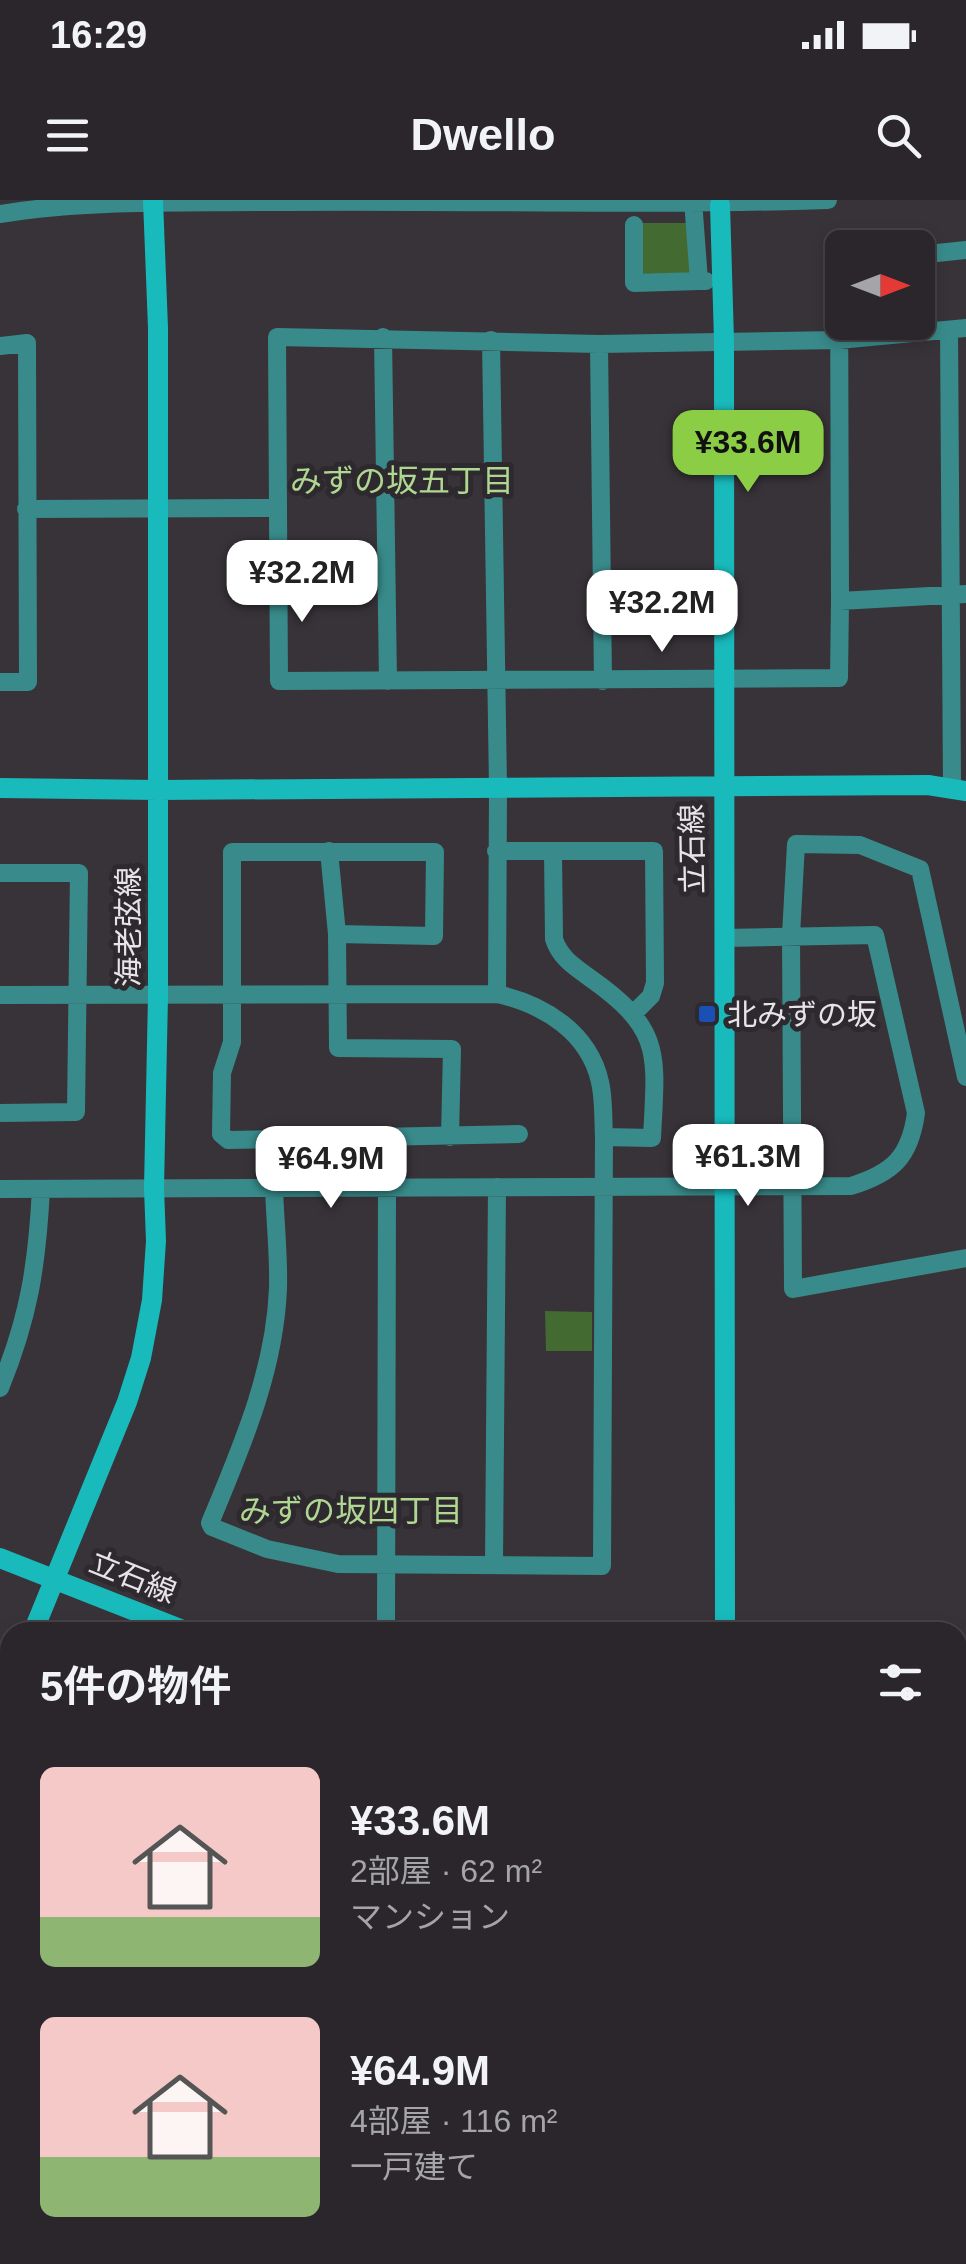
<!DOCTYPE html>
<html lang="ja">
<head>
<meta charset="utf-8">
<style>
  body { margin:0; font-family:Arial,"Noto Sans JP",sans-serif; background:#363237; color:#f1f3f6; height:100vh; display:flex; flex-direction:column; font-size:38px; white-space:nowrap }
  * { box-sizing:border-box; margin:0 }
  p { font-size:32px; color:#a5a5a9 }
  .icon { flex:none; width:55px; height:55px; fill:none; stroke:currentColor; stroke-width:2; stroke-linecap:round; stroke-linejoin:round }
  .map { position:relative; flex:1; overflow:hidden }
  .panel { position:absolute; left:0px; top:1422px; width:968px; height:642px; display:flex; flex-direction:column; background:#2a262b; border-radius:30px 30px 0 0; box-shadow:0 5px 15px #0003,0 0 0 2px #464347 }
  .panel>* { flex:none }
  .needle { width:65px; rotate:90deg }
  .buttons { position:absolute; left:825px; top:30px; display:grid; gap:20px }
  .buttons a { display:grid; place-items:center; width:110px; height:110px; border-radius:15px; background:#2a262b; box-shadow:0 5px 15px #0003,0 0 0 2px #464347; font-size:50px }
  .price { position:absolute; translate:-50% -85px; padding:0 22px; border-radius:20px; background:#fff; color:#222; font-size:32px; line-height:65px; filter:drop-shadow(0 2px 5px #0008) }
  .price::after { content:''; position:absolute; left:50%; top:60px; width:30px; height:22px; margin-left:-15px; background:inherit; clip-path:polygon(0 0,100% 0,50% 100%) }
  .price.active { background:#8bce46; color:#111 }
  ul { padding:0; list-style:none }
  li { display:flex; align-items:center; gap:30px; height:250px; padding:0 40px }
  li span { display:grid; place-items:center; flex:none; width:280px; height:200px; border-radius:15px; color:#555 }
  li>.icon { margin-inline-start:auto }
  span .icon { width:120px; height:120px; fill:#fffc; stroke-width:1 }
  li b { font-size:42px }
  h2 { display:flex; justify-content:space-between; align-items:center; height:120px; padding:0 40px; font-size:42px }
  .status { display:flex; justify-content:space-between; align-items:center; height:70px; padding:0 50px; background:#2a262b; direction:ltr }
  .status svg { height:28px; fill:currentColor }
  header { display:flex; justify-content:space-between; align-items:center; height:130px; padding:0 40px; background:#2a262b; font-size:45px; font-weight:700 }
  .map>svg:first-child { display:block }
  .green { fill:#436b31 }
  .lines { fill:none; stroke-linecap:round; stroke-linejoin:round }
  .stream { stroke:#2284b5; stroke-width:5 }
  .street { stroke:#398b8b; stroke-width:18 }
  .secondary { stroke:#19babc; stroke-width:20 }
  .transit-dot { fill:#1a4fb4; stroke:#2e292e; stroke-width:4 }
  .labels { text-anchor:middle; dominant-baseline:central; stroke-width:10; stroke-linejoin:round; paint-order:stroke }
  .street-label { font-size:30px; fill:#e7e4e8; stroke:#2e292e }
  .poi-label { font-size:30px; fill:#e7e4e8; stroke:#2e292e; text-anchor:start }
  .neighbourhood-label { font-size:32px; fill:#b0d792; stroke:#2e292e }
</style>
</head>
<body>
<div class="status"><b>16:29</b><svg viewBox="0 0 49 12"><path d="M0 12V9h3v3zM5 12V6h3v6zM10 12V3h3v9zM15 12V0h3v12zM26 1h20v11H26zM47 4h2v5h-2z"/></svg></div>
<header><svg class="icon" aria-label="menu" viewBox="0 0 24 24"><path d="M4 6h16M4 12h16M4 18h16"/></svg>Dwello<svg class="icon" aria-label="search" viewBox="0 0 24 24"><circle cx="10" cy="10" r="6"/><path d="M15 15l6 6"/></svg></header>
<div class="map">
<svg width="966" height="2064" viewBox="0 0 966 2064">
  <rect width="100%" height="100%" fill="#383339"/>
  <path class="green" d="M637 23H691L697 76 638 75Z
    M545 1111 592 1112V1151H546Z
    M966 1739V1836L958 1839 966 1912V2008L958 2005V1740Z
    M0 1744 10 1748V1960L0 1958Z"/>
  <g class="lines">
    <path class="stream" d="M598 2055 614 2064"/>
    <path class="street" d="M693 0 699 81H706
      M0 14C85 0 179 3 266 2 453 0 641 6 828 0
      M634 25V83L699 81
      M918 55 966 50
      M966 128 839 140 599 144 277 137 279 481 839 478 840 401 966 394
      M949 130 952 586
      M383 137 388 481
      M491 140 498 587 497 794
      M599 144 603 481
      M0 146 27 143 28 482H0
      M26 309 278 308
      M840 401 839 65 842 63
      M329 651 337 734 338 848 452 849 450 937
      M496 651H654L655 783 651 796 634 813
      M553 652 554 739C560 758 575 767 590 778 664 830 656 855 652 938L604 937
      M0 673H79L76 912 0 913
      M337 734 434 736 435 652H232V842L222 873 221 934 228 940 519 934
      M0 795 497 794C543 804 589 832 600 882 604 899 603 919 604 937L602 1366 338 1364 267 1349 212 1327 210 1323C241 1248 275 1171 278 1088 279 1055 275 1021 274 988
      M966 877 920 669 860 645 796 644 791 735 793 1089 966 1058
      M0 989 851 986C893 973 910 957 916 913L875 735 724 738
      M0 1188C29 1117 37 1066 41 989
      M494 1364 497 987
      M386 1432 387 987
      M0 1968 10 1972
      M317 2055 343 2064
      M57 2064V2055
      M152 2064 155 2055
      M254 2064 258 2055
      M528 2064 535 2055"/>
    <path class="secondary" d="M720 5 724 140 725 1432
      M0 588 158 590 928 585 966 591
      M0 1358 188 1432
      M33 1432 127 1202 141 1158 152 1100 156 1041 154 988 158 796V128L153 0
      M0 1512 10 1487
      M0 1715 10 1720
      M842 2055 865 2064"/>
  </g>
  <rect class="transit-dot" x="697" y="804" width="20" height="20" rx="5"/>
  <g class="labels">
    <g class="street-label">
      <text transform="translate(692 649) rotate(-91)">立石線</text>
      <text transform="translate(128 727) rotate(-90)">海老弦線</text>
      <text transform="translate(133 1377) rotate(22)">立石線</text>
    </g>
    <g class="poi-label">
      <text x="727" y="814">北みずの坂</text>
    </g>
    <g class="neighbourhood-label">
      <text x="402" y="281">みずの坂五丁目</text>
      <text x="351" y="1311">みずの坂四丁目</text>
    </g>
  </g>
</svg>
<div class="buttons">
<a><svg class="needle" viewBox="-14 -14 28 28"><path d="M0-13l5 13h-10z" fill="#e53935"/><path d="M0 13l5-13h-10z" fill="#a5a5a9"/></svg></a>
</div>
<b class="price active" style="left:748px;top:295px">¥33.6M</b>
<b class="price" style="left:302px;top:425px">¥32.2M</b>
<b class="price" style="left:662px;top:455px">¥32.2M</b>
<b class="price" style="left:748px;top:1009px">¥61.3M</b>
<b class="price" style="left:331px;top:1011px">¥64.9M</b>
<section class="panel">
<h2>5件の物件<svg class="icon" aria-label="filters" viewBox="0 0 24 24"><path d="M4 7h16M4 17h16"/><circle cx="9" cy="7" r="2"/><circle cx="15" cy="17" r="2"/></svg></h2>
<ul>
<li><span style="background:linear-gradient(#f6c9c9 75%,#8fb573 0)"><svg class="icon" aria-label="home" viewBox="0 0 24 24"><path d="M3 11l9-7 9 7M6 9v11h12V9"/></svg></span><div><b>¥33.6M</b><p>2部屋 · 62 m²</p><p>マンション</p></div></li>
<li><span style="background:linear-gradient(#f6c9c9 70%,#8fb573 0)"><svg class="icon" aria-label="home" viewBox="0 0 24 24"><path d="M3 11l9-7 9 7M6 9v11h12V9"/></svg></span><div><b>¥64.9M</b><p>4部屋 · 116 m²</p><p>一戸建て</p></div></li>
</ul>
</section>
</div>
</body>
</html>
